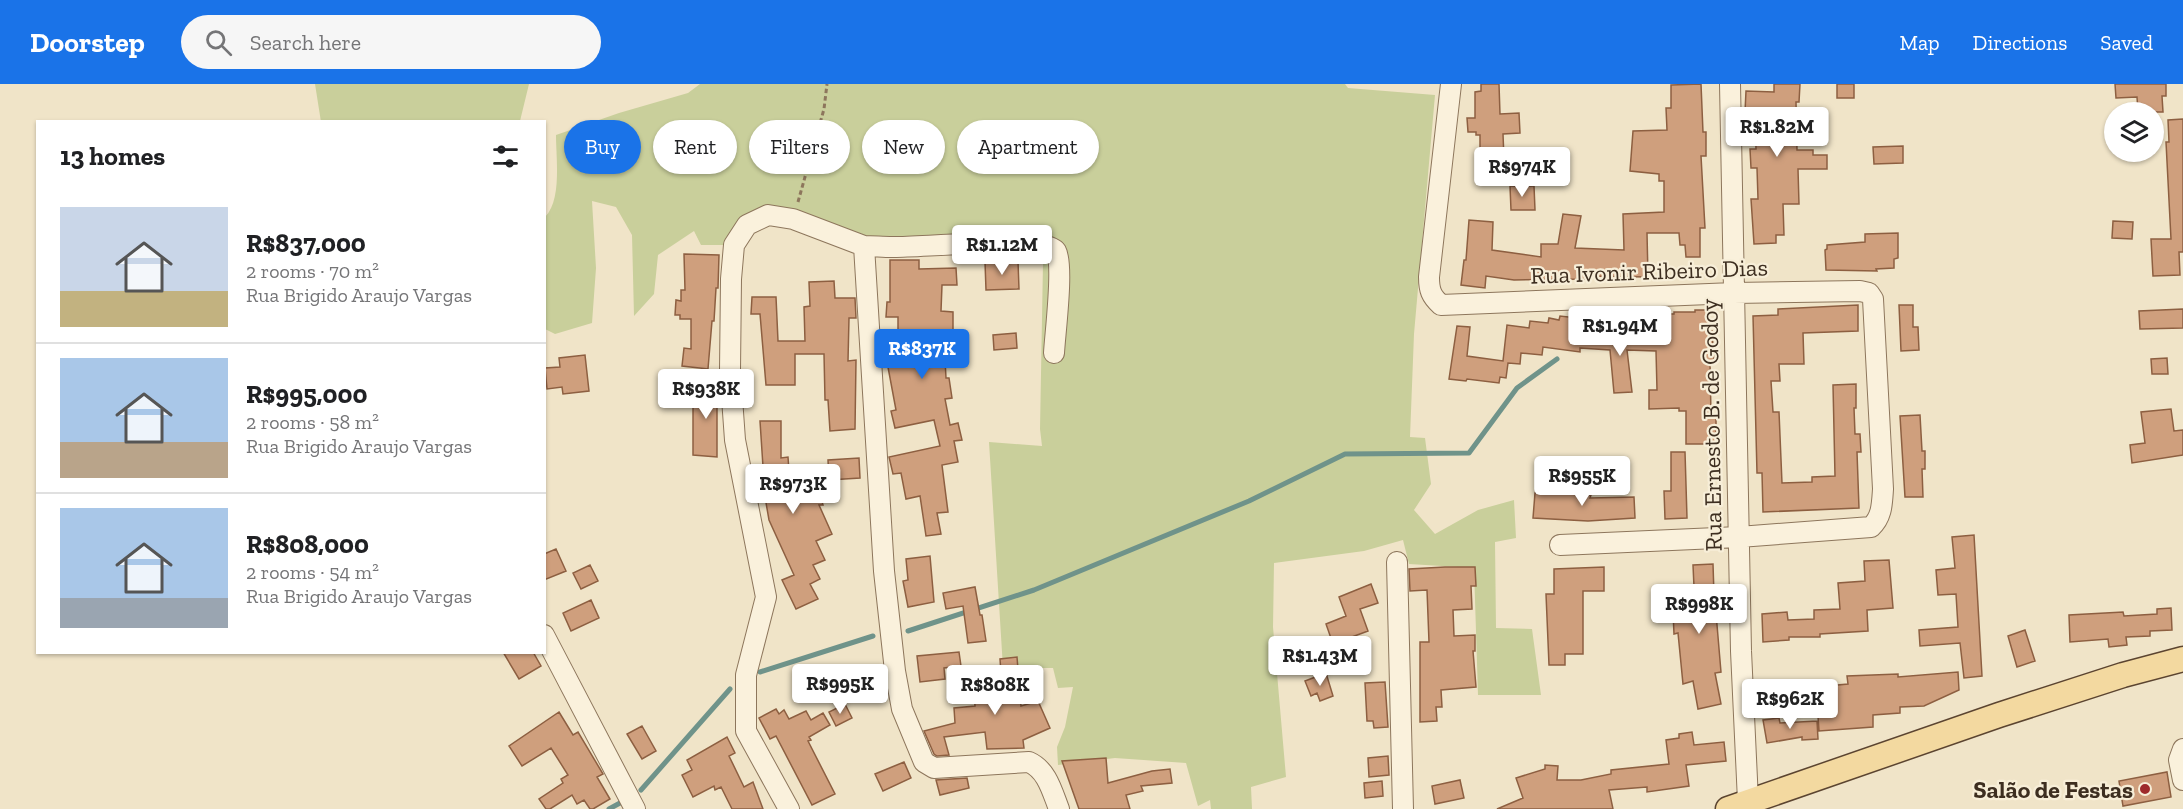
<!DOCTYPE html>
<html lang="en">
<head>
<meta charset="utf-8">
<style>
  body { margin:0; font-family:"Zilla Slab",serif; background:#f6f6f6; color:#202124; height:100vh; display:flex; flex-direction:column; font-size:22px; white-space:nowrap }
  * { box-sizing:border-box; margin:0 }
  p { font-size:20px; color:#757577 }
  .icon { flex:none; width:33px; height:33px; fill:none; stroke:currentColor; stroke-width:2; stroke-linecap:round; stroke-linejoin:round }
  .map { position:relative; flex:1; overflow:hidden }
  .drawer { position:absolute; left:36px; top:36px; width:510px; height:534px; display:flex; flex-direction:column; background:#fff; border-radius:0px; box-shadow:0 2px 4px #0004 }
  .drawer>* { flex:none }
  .top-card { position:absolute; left:564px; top:36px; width:570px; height:54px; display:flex; gap:12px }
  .controls { position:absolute; left:2104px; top:18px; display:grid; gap:12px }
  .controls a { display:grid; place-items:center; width:60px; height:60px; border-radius:50%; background:#fff; box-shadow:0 2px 4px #0004; font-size:30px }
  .price { position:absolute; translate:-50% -51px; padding:0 14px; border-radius:6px; background:#fff; color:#222; font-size:20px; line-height:39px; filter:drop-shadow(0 2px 3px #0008) }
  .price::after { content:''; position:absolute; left:50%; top:36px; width:18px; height:14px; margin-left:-9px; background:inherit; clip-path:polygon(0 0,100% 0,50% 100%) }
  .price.current { background:#1a73e8; color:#fff }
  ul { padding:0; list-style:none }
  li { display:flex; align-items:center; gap:18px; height:150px; padding:0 24px }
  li+li { border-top:2px solid #e0e0e0 }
  li span { display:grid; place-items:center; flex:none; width:168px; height:120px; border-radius:0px; color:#555 }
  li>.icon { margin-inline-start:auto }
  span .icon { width:72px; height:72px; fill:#fffc; stroke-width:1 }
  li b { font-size:26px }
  h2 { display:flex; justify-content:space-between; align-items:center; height:72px; padding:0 24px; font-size:26px }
  .pill { padding:0 21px; border-radius:27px; background:#fff; box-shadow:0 2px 4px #0004; font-size:21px; line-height:54px }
  .pill.current { background:#1a73e8; color:#fff }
  header { display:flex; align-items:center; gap:36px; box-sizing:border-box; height:84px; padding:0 30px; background:#1a73e8; color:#fff }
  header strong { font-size:28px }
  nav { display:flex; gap:33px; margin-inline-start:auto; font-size:21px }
  .search { width:420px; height:54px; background:#f6f6f6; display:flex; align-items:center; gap:15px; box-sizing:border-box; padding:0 21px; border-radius:33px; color:#757577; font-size:22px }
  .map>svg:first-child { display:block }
  .green { fill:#c9cf9b }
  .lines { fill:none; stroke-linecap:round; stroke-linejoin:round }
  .stream { stroke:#6f938a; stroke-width:5 }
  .building { fill:#cf9f7d; stroke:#8d5f41; stroke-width:1.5 }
  .minor-casing { stroke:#8d765c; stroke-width:22 }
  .major-casing { stroke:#5b4430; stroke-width:27 }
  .path { stroke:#8d765c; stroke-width:3; stroke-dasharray:4.5 3; stroke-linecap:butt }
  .minor { stroke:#faf1dc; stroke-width:20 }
  .major { stroke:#f3d9a0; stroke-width:24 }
  .poi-dot { fill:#9e2a2b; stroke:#f7eed8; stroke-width:2 }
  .labels { text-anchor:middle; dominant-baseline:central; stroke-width:4.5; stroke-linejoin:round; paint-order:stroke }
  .street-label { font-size:24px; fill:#3d2e20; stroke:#f7eed8 }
  .poi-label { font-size:24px; font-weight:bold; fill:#3d2e20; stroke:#f7eed8; text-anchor:end }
</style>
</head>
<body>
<header>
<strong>Doorstep</strong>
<div class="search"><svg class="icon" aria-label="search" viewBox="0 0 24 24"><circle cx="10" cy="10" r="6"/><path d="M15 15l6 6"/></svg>Search here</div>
<nav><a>Map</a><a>Directions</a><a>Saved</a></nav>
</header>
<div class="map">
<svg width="2183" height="725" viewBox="0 0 2183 725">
  <rect width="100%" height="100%" fill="#f0e4c8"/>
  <path class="green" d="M315 0H529L520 37 321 38Z
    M700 0H1345L1348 4 1435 11 1414 250 1410 353 1425 354 1431 400 1414 426 1435 450 1478 426 1514 416 1516 454 1495 458 1496 544 1532 545 1541 611H1478L1474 484 1409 480 1403 456 1364 467 1274 479 1273 543 1286 693 1251 703 1252 725H1211L1210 716 1198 722 1186 679 1115 674 1058 681 1057 663 1065 643 1073 603 1058 604 1053 584H1003L989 358 1042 362 1040 345 1043 179 1049 159H894L768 131 734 161H701L694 147 658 171 654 210 634 232 632 151 616 123 592 117 596 184 592 239 555 250 545 245V133C562 116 556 74 556 51L619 29 688 9Z"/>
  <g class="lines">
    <path class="stream" d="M908 547 1034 506 1249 417 1345 370 1469 369 1517 304 1557 275
      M760 588 873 552
      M641 706 730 605
      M609 725 620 719"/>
  </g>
  <path class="building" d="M1481 0H1499L1500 30 1519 29 1520 49 1503 50 1504 75H1480V51H1476V48H1468L1467 34H1475V8L1481 7Z
    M1701 0 1703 48H1706V72H1701L1705 144H1700V173H1686L1685 161H1680L1679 149H1647L1648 193 1588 192V195L1514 196 1486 192 1485 204 1461 201 1464 176H1466L1469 136 1493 138 1492 166 1541 173V160H1558L1563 130 1581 132 1575 164 1624 166 1623 130 1664 128V97H1659V90L1630 87 1633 47 1667 46 1666 24H1671V1Z
    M1774 0H1800L1799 18H1796L1797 66H1813V71H1827V85H1798L1799 120H1783L1784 151H1776V159L1754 160 1751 115H1758L1757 84H1751L1750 65H1756L1755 28H1745L1746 7 1774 8Z
    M1837 0H1854V14H1837Z
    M2115 0H2166V12H2162L2163 28H2138L2137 13 2116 14Z
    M2183 35V168H2179L2180 191 2153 192 2151 155H2171L2166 58H2169L2168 36Z
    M1903 62V79L1874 80 1873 63Z
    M1510 102H1534L1535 126H1511Z
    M2113 137 2133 138 2132 155 2112 154Z
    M1898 149V174L1894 175V184L1876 185 1877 187 1826 186 1825 166 1827 165V161L1865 158V150Z
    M684 170 719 171 718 204H716L714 237H712L708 285 682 282 684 264 691 265V235H680V231H675L676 216 681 217V206H685Z
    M890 176H919V185L956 184 957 201H942L941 227 953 228V256H944L946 294H949L952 314 945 315 950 341 958 339 962 356 954 357 958 378 942 381 948 428 937 429 941 450 926 452 920 412 906 415 901 389 893 390 889 373 940 362 934 336 895 344 891 327 896 326 885 267 898 265V233H886L887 218H890Z
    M1018 177 1019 205 986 206 985 178Z
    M834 197 835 214H855L856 234H849L848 277 856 276 855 345 830 347 828 316H825L824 270H795V301H766L760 230H751L752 213H776L778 257H805L804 223 810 222 809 198Z
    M1858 221V247L1803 249 1804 280H1779L1780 297H1771L1773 328H1779L1782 399 1812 398V393L1835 392 1833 301 1856 300V324H1854L1855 350H1860L1861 368H1857L1859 424 1763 428 1762 389H1757L1753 232 1778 231V225Z
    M1899 221H1913V243H1918L1919 266 1901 267Z
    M2183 225V244L2140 245 2139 227Z
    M1695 226H1709V248L1712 247 1714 279H1710L1711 332H1716V360H1686V327H1679V324L1649 325V306H1657L1656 267 1627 266 1632 308 1614 309 1610 266 1580 264V268L1543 263 1542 271 1521 269 1520 280 1508 279 1506 294 1500 293 1499 299 1467 295 1466 297 1449 295 1457 242 1470 243 1467 272 1503 277 1507 241 1529 244 1530 237 1548 239 1549 234 1559 236 1560 232 1586 235V232L1616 233V229L1674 230V228H1695Z
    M1016 249 1017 264 994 266 993 251Z
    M585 271 589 307 563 310 562 303 547 305 545 284 560 283 559 274Z
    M2167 274 2168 290H2152L2151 275Z
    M700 295 719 296 720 314H717V373L693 371V322H699Z
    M2171 325 2174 347 2183 346V371L2132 379 2130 361 2145 359 2141 328Z
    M1920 331 1922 367H1925V385H1922L1923 413H1905L1900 332Z
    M760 337H781V374L788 373 789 387H813L823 421H819L832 450 816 457 825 476 813 481 820 495 810 500 818 515 796 525 782 496 794 491 769 436 765 413Z
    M1671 368H1685L1687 434 1665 435 1664 407H1671Z
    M859 374 860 394 829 396 828 376Z
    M1535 409H1573L1591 411 1590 414 1634 413 1635 434 1588 437 1533 434Z
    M1974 451 1982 592 1964 594 1960 559 1920 562 1919 546 1958 543 1956 510 1938 511 1936 486 1955 484 1952 453Z
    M556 465 566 487 544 496V470Z
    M930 472 934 518 908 523 903 497 908 496 906 475Z
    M1889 476 1893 524 1867 526 1868 547 1820 550V553H1789V556L1763 558 1762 530 1787 528 1788 536 1814 535V526L1840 525 1838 499 1865 497 1864 477Z
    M1713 480 1714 511 1719 510 1720 528 1716 529 1721 588 1715 589 1721 620 1698 625 1693 597 1683 600 1678 549 1674 550 1672 505 1694 503 1693 481Z
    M590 481 598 497 581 505 573 489Z
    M1445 483H1475L1476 502H1471L1472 525 1453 526 1454 552 1475 551V567H1473L1476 603 1441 606 1442 623H1436L1437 637 1420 638V558H1429L1427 506 1410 507 1409 485Z
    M1604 483V507H1583V570H1565V581H1549L1546 510H1554V485Z
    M1371 500 1378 519 1360 525 1368 547 1333 560 1326 540 1346 532 1339 513Z
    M975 503 980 531H982L986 557 968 559 963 522 946 525 943 509Z
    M591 516 599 534 571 547 563 529Z
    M2171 524 2172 546 2150 547V552L2126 553 2127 561 2109 563 2108 555 2070 558 2069 531 2123 528 2124 532 2157 530V525Z
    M2025 546 2035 577 2017 583 2008 552Z
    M503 568H533L541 582 519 595Z
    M959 568 961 582 944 584 945 595 920 598 917 572Z
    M1017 573 1021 622 1038 617 1050 644 1023 656 1024 664 987 665 985 648 944 653 949 671 937 672 934 670 924 647 955 639 954 624 975 622 974 606 1002 604 1000 575Z
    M1958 588 1959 606 1924 622 1900 623V629L1873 631V643L1819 647 1816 603 1848 600 1847 592 1898 590V593Z
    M1326 589 1333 612 1320 617 1317 609 1311 612 1305 597Z
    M1385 598 1388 643 1374 644 1373 637H1367L1365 599Z
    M845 620 852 634 836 642 829 628Z
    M776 625 779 630 784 626 789 635 806 627 811 636 823 629 830 641 809 653 811 656 808 657 835 710 812 721 776 652 770 655 759 634Z
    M559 628 573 651 578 648 603 690 597 693 610 715 593 725H590L584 716 577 720 572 711 550 725H546L539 715 563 699 561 695 568 691 551 664 522 682 509 662Z
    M1779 634 1780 639 1817 637 1818 655 1802 656V653L1767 659 1763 636Z
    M642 642 656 667 642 675 627 650Z
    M1692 648 1694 661 1724 658 1726 677 1686 681 1689 702 1647 708V703L1609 706 1613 725H1497L1523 714 1516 694 1545 685V681L1558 682 1557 696H1581L1611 690V686L1669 680 1666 656 1679 654V650Z
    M727 653 735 669 729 672 744 703 753 698 763 725H732L721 703 715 706 714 702 693 713 682 691 692 686 687 676Z
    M1388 672 1389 691 1369 693 1368 674Z
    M1106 674 1108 699 1152 687 1170 685 1172 699 1141 702 1143 707 1126 711 1130 725H1079L1062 677Z
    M904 678 911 694 883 707 875 690Z
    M2167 688 2171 713 2123 722 2119 697Z
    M967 694 969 704 940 711 936 696Z
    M1460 696 1464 714 1435 720 1432 702Z
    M1382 697 1383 712 1365 714 1364 699Z"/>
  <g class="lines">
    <defs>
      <path id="minor" d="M1451 0 1429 193C1429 206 1431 212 1441 221L1734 209 1860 207 1869 209 1873 215 1883 405C1882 420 1882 433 1871 443L1739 453 1560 461
        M1730 0 1741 567 1748 717
        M864 162C873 162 883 163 892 163 915 164 1046 151 1056 167 1064 181 1055 250 1054 269
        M1397 478 1403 725
        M544 551 635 725
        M2183 665 2179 676 2183 696
        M789 725 746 647V591L766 513 735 356 730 286 731 195 734 161 747 141 768 131 793 135 864 162 884 487 895 587 902 625 924 678 934 684 1029 678C1047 686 1052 707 1059 725"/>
      <path id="major" d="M1728 725 1999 631 2123 591 2183 575"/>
    </defs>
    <use href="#minor" class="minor-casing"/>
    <use href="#major" class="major-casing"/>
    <path class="path" d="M798 118 824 25 827 0"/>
    <use href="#minor" class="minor"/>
    <use href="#major" class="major"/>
  </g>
  <circle class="poi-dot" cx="2145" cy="705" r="6"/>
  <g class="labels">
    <g class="street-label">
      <text transform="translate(1649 187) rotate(-2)">Rua Ivonir Ribeiro Dias</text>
      <text transform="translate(1711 341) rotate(-91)">Rua Ernesto B. de Godoy</text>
    </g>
    <g class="poi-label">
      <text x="2133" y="705">Salão de Festas</text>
    </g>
  </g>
</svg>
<div class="controls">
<a><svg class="icon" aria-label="layers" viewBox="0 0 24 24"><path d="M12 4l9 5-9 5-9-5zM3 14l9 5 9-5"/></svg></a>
</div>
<b class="price" style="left:1777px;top:74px">R$1.82M</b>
<b class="price" style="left:1522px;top:114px">R$974K</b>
<b class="price" style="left:1002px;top:192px">R$1.12M</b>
<b class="price" style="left:1620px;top:273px">R$1.94M</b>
<b class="price current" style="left:922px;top:296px">R$837K</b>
<b class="price" style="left:706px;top:336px">R$938K</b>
<b class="price" style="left:1582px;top:423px">R$955K</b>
<b class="price" style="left:793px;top:431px">R$973K</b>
<b class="price" style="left:1699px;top:551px">R$998K</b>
<b class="price" style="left:1320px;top:603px">R$1.43M</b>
<b class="price" style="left:840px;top:631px">R$995K</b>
<b class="price" style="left:995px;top:632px">R$808K</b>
<b class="price" style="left:1790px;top:646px">R$962K</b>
<div class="top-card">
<a class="pill current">Buy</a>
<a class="pill">Rent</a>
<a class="pill">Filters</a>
<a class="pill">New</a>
<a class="pill">Apartment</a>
</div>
<section class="drawer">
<h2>13 homes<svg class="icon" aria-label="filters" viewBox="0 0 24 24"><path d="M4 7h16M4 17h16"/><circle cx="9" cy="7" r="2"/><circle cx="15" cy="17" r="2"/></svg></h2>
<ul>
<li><span style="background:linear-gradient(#c9d6e8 70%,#c2b280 0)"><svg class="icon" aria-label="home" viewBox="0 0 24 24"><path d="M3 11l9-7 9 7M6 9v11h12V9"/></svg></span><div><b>R$837,000</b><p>2 rooms · 70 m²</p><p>Rua Brigido Araujo Vargas</p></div></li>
<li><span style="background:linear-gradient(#a9c7e8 70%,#b9a48a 0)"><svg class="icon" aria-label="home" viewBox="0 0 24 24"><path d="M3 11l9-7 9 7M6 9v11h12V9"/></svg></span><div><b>R$995,000</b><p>2 rooms · 58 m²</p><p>Rua Brigido Araujo Vargas</p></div></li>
<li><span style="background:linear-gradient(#a9c7e8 75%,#9aa5b1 0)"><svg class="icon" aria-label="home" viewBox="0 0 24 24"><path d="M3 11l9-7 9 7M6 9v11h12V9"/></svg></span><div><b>R$808,000</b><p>2 rooms · 54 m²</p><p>Rua Brigido Araujo Vargas</p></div></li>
</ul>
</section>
</div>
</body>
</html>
